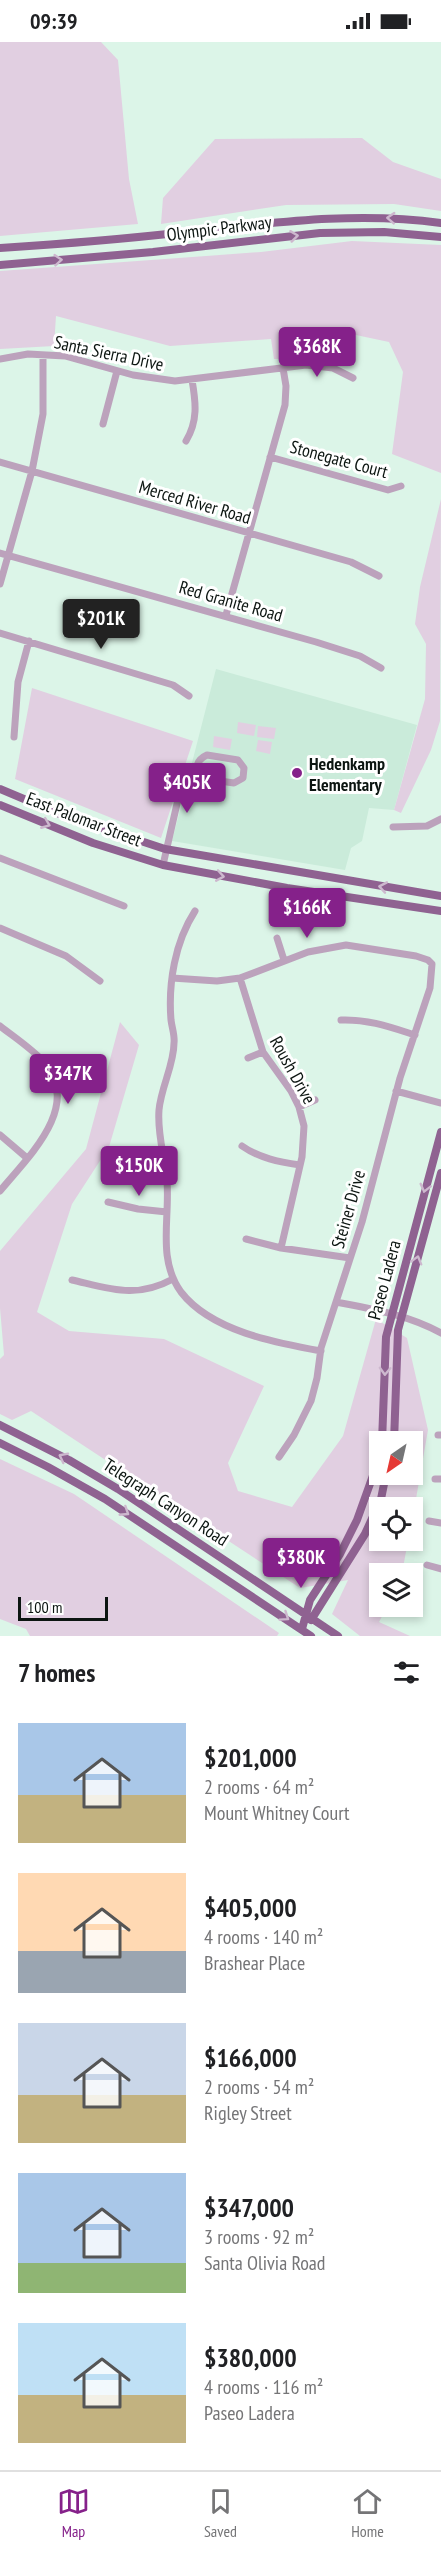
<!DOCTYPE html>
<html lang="en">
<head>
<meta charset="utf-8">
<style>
  body { margin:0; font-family:"PT Sans Narrow",sans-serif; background:#f6f6f6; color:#202124; height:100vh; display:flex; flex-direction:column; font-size:22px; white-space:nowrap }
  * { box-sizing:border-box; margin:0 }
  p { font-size:20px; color:#757577 }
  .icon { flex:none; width:33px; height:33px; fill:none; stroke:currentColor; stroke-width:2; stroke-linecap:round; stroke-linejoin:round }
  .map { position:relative; height:1594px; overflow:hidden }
  .panel { display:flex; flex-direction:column; background:#fff; flex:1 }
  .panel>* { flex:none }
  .needle { width:39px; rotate:214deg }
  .controls { position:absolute; left:369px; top:1389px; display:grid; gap:12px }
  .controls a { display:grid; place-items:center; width:54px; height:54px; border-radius:0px; background:#fff; box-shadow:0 3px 9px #0003; font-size:30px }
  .scale { position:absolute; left:18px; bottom:15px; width:90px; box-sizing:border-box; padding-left:6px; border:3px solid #0c1511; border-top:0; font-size:16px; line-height:21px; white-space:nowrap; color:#0c1511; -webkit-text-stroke:4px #fff; paint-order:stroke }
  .price { position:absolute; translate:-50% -51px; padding:0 14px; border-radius:6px; background:#85218a; color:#fff; font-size:20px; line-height:39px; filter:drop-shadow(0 2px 3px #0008) }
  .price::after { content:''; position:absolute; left:50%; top:36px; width:18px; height:14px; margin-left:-9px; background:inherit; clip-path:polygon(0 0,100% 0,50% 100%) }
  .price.active { background:#222; color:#fff }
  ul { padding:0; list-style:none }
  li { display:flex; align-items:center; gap:18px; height:150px; padding:0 18px }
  li span { display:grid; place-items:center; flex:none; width:168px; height:120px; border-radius:0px; color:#555 }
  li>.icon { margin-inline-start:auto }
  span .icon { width:72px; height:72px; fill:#fffc; stroke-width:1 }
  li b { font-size:26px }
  h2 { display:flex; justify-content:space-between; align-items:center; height:72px; padding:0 18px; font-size:26px }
  .status { display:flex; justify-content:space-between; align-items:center; height:42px; padding:0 30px; background:#fff; direction:ltr }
  .status svg { height:16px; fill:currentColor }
  .dock { display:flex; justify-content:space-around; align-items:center; height:84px; border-top:2px solid #e0e0e0; background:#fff; font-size:16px; color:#757577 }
  .dock a { display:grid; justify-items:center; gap:3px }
  .dock .active { color:#85218a }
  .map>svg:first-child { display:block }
  .built { fill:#caebda }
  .green { fill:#e1cfe1; fill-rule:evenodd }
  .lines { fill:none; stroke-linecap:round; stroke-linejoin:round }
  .minor { stroke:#bca2bc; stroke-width:7 }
  .major { stroke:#8f6291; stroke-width:8 }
  .oneway { stroke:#cdb8ce }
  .poi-dot { fill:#85218a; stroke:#fff; stroke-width:2 }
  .labels { text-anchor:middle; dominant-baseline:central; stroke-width:6; stroke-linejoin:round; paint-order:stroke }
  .street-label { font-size:18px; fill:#0c1511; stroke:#fff }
  .poi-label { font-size:18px; font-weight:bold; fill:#0c1511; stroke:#fff; text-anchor:start }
</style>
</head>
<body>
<div class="status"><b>09:39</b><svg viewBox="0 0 49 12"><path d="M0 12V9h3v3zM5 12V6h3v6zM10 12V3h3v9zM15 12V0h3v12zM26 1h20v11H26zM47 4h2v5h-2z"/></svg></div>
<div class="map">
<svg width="441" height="1594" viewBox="0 0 441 1594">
  <rect width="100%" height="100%" fill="#dcf5e8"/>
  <path class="built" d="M216 627 417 683 394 768 369 766 362 799 351 806 345 828 172 799Z"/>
  <path class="green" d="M0 0H101L118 18 129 137 138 182 0 194Z
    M362 96 393 120 441 137V169L394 162 286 163 161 182 163 156 215 97Z
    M352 199 441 203V431L392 412 403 330 389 300 318 285 310 316 274 317 271 297 170 304 56 274 54 304 0 307V229L261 210Z
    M441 457 440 679 431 708 401 771 394 768 425 657 426 602 415 582 420 545Z
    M32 646 193 699 161 796 15 737Z
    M238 680 256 683 254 694 237 691Z
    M258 684 276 686 274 697 257 695Z
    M214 694 232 697 230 708 213 705Z
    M258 698 272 700 270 712 256 709Z
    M120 980 139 1003 109 1105 72 1162 37 1270 69 1289 164 1297 264 1344 228 1421 238 1449 292 1465 343 1394 376 1277 407 1296 428 1388 413 1474 412 1466H380V1498L408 1499 402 1531 380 1532V1564L387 1565 379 1580 410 1594H360L332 1572 348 1538 300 1546 31 1369 12 1378 0 1372V1317L4 1313 0 1266V1209L86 1107ZM380 1400H412V1432H380Z
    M0 1417 74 1452 279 1591 277 1594H30L26 1587 0 1577Z"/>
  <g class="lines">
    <path class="minor" d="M0 317 28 312 65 314 133 333 175 339 306 323 333 326 353 336
      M103 382 117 329
      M186 399C198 379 196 361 192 338
      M270 415 388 448 401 444
      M0 420 351 520 379 534
      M0 511 316 600 360 614 381 626
      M0 542 32 429 43 372V313
      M226 573 285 363 286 344 283 326
      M0 591 173 643 189 654
      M14 695 18 640 29 599
      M207 713 238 718 244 726 243 736 234 741 199 736C195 726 196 718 207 713Z
      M393 785 427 784 441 777
      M0 816 124 864
      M163 823 179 753 199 736
      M195 869C175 900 168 941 171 978 172 986 175 994 174 1001 174 1023 161 1045 159 1068 157 1093 165 1115 167 1139 170 1177 157 1217 181 1250 211 1289 276 1301 321 1309
      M0 886 66 914 100 939
      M277 896 284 918
      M172 936 217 939 240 936 308 910 346 903 416 914 428 918 432 922 430 946 400 1036 362 1180 321 1306 317 1336 311 1359 294 1393 279 1415
      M240 936 263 1010 291 1049 299 1065 304 1084 302 1115 281 1206
      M341 978C368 977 390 985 415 993
      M0 984C14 995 31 1006 44 1020 83 1065 27 1116 0 1149
      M248 1016 263 1010
      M396 1049 441 1061
      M299 1065 315 1058
      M0 1093 27 1116
      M242 1104C259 1116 279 1120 300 1123
      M108 1160 138 1167 167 1170
      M246 1197 281 1206 350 1216
      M72 1238C111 1247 136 1257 173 1237
      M336 1260C372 1267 409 1273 441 1291
      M438 1393H441
      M435 1437H441
      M429 1479 441 1481
      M427 1523 441 1527"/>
    <path class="major" d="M0 206C62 202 124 197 186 190 272 181 355 169 441 181
      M0 223 153 210 320 191 384 190 441 195
      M0 747 62 773 165 807 441 854
      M0 763 93 801 163 823 287 846 441 869
      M0 1383 69 1418 118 1447 338 1594
      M382 1400 386 1295 441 1090
      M394 1400 398 1288 441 1131
      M0 1401 48 1425 105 1457 311 1594
      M311 1578 365 1492 381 1457 386 1432
      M302 1587 310 1558 340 1512 357 1478 380 1414"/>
  </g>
  <defs><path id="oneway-chevron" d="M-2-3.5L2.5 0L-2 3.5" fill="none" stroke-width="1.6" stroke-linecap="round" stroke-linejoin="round" transform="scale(1.5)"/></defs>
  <g class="oneway">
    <use href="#oneway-chevron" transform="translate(391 176) rotate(-177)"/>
    <use href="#oneway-chevron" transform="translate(294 194) rotate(-7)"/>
    <use href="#oneway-chevron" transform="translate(58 218) rotate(-5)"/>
    <use href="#oneway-chevron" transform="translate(46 782) rotate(22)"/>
    <use href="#oneway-chevron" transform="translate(220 834) rotate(10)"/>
    <use href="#oneway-chevron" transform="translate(383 845) rotate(-170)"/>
    <use href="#oneway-chevron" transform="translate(425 1146) rotate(104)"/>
    <use href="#oneway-chevron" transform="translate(417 1218) rotate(-74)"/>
    <use href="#oneway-chevron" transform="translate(385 1329) rotate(92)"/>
    <use href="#oneway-chevron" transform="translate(63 1415) rotate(-153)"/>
    <use href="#oneway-chevron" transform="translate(125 1470) rotate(33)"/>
    <use href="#oneway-chevron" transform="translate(285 1575) rotate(34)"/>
  </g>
  <circle class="poi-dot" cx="297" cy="731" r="6"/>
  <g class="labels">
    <g class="street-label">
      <text transform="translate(219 186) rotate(-7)">Olympic Parkway</text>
      <text transform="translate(109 311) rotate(12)">Santa Sierra Drive</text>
      <text transform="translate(339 417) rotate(15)">Stonegate Court</text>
      <text transform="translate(195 460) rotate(16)">Merced River Road</text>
      <text transform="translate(231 559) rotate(16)">Red Granite Road</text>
      <text transform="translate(84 777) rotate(21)">East Palomar Street</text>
      <text transform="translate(293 1028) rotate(61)">Roush Drive</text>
      <text transform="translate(348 1167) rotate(-74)">Steiner Drive</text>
      <text transform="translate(384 1238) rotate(-75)">Paseo Ladera</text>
      <text transform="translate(166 1460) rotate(33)">Telegraph Canyon Road</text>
    </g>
    <g class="poi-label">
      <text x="309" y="721">Hedenkamp<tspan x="309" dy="21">Elementary</tspan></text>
    </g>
  </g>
</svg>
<div class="controls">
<a><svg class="needle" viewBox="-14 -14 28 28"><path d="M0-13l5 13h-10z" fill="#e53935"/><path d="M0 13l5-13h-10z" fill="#757577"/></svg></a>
<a><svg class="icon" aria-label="locate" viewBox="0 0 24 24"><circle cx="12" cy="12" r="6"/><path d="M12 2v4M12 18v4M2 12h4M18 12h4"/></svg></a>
<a><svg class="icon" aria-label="layers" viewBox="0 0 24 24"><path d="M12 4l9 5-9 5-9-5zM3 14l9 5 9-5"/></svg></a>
</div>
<div class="scale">100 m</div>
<b class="price" style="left:317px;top:336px">$368K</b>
<b class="price active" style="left:101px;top:608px">$201K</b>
<b class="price" style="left:187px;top:772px">$405K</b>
<b class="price" style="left:307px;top:897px">$166K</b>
<b class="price" style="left:68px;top:1063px">$347K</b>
<b class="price" style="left:139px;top:1155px">$150K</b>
<b class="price" style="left:301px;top:1547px">$380K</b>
</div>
<section class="panel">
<h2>7 homes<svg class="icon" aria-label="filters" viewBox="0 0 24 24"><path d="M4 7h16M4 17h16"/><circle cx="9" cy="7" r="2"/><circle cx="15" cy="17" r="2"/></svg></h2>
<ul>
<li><span style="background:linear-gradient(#a9c7e8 60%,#c2b280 0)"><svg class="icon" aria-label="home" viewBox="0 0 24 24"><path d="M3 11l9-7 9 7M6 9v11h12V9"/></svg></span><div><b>$201,000</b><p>2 rooms · 64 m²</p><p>Mount Whitney Court</p></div></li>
<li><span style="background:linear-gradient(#ffd9b3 65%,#9aa5b1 0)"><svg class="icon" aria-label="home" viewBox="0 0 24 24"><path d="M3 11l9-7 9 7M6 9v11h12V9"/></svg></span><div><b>$405,000</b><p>4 rooms · 140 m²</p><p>Brashear Place</p></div></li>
<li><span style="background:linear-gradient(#c9d6e8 60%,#c2b280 0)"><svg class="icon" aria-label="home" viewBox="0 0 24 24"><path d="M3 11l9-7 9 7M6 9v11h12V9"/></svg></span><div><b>$166,000</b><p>2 rooms · 54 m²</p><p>Rigley Street</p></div></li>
<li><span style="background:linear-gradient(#a9c7e8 75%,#8fb573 0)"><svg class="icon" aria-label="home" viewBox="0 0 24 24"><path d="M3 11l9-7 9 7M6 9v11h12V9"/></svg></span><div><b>$347,000</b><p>3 rooms · 92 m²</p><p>Santa Olivia Road</p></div></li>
<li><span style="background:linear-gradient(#bfe0f5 60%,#c2b280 0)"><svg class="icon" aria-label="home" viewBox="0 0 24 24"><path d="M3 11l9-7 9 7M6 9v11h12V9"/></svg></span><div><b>$380,000</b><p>4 rooms · 116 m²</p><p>Paseo Ladera</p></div></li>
</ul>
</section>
<nav class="dock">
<a class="active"><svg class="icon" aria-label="map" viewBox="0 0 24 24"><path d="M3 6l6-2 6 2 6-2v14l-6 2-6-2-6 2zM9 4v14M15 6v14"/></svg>Map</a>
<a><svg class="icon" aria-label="saved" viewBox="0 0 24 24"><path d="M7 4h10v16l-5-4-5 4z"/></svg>Saved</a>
<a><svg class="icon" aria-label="home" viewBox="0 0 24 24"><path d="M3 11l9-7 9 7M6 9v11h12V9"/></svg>Home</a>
</nav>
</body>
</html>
